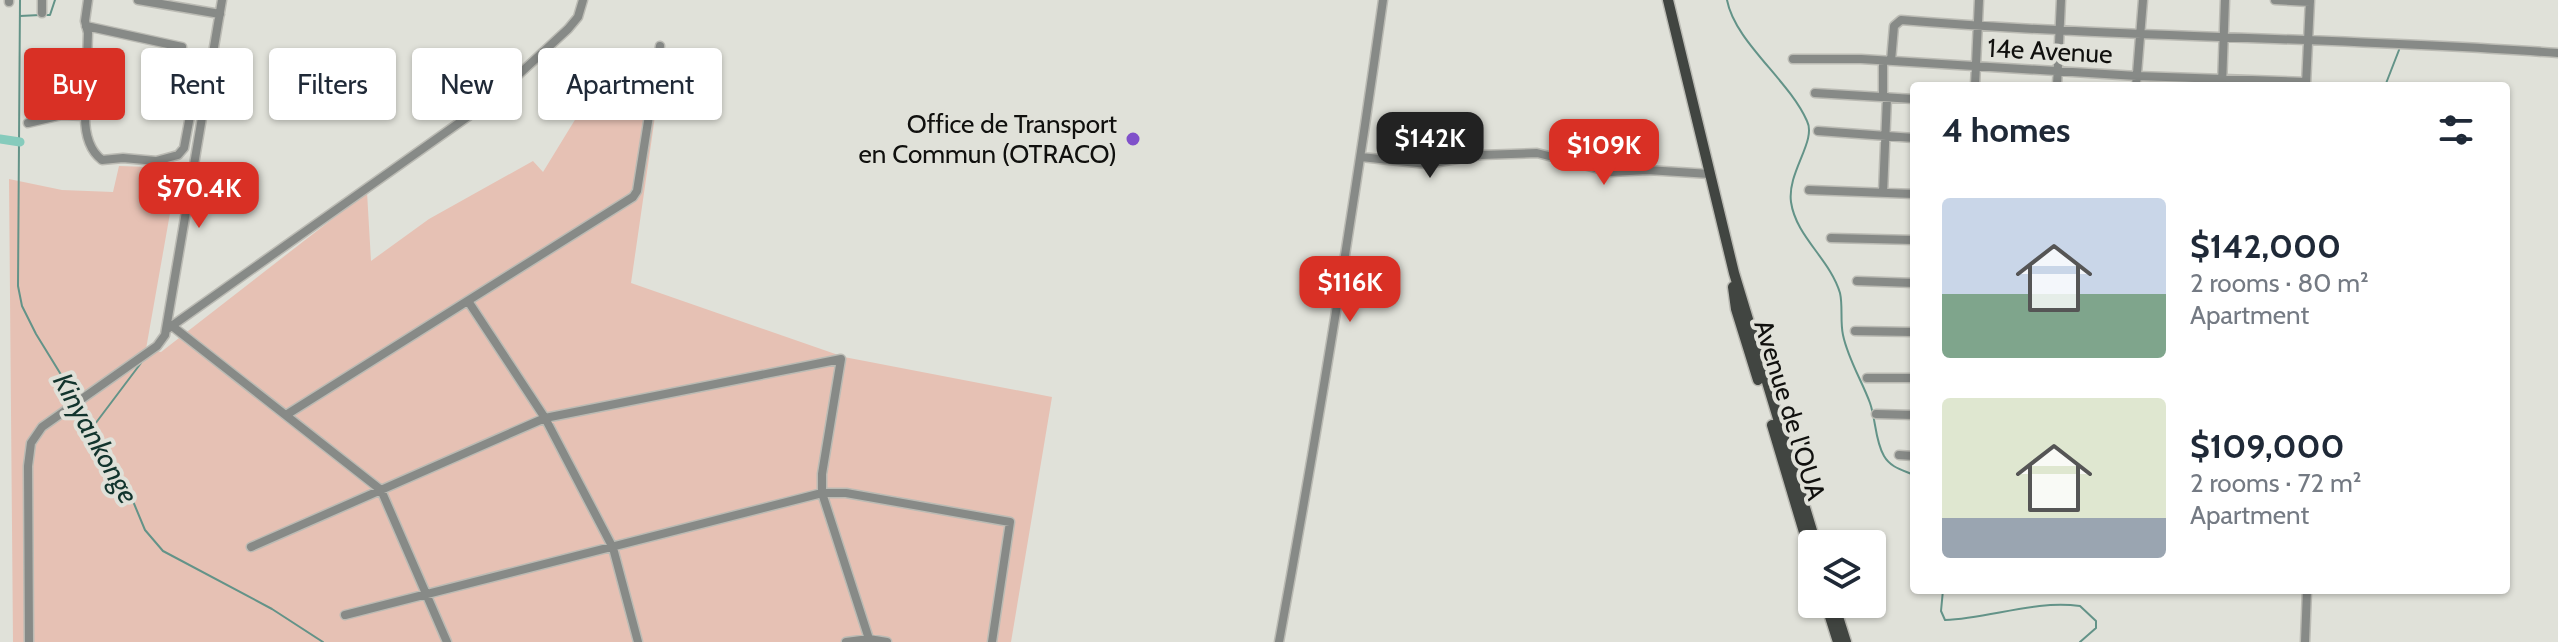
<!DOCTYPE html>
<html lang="en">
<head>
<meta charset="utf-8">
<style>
  body { margin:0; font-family:Cabin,sans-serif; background:#f6f6f7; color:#1f2937; height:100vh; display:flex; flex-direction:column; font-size:30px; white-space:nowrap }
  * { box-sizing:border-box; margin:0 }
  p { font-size:26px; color:#747a83 }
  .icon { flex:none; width:44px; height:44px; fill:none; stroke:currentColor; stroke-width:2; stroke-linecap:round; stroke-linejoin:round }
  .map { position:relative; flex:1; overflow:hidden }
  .drawer { position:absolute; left:1910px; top:82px; width:600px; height:512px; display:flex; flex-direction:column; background:#fff; border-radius:8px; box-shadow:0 2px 6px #0004 }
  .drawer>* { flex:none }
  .hud { position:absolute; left:24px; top:48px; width:760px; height:72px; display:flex; gap:16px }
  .tools { position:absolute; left:1798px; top:530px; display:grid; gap:16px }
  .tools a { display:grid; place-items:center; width:88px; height:88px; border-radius:8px; background:#fff; box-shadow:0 2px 6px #0004; font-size:40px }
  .price { position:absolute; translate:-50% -68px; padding:0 18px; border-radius:16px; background:#d93025; color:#fff; font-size:26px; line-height:52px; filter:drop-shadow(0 2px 4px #0008) }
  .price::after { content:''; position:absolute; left:50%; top:48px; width:24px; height:18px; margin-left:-12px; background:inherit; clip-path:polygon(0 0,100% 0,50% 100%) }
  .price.current { background:#222; color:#fff }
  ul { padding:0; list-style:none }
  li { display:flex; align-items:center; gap:24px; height:200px; padding:0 32px }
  li span { display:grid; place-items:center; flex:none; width:224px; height:160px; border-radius:8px; color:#555 }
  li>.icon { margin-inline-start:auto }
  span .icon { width:96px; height:96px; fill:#fffc; stroke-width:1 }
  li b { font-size:34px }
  h2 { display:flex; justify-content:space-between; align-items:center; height:96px; padding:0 32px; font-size:34px }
  .chip { padding:0 28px; border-radius:8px; background:#fff; box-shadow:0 2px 6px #0004; font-size:28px; line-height:72px }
  .chip.current { background:#d93025; color:#fff }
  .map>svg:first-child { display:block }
  .green { fill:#e6c1b4 }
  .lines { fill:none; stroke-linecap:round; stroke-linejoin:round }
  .stream { stroke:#639388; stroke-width:2 }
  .river { stroke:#86cbbc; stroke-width:9 }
  .minor-casing { stroke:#bbbbb4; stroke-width:11 }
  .major-casing { stroke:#bbbbb4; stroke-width:13 }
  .minor { stroke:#878a87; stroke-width:8 }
  .major { stroke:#414541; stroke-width:10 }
  .poi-dot { fill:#8051ca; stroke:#e0e1d9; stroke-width:3 }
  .labels { text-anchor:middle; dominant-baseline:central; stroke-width:8; stroke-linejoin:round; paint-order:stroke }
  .street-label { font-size:26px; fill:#10100e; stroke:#e0e1d9 }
  .poi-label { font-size:26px; fill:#10100e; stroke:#e0e1d9; text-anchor:end }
  .water-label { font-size:28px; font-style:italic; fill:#12342d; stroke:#e0e1d9 }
</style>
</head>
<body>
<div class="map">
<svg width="2558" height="642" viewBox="0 0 2558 642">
  <rect width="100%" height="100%" fill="#e0e1d9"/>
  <path class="green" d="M603 74 660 82 631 283 844 357 1052 397 1011 642H13L9 179 62 190 113 192 119 166 178 168 146 349 161 352 367 192 371 261 429 219 533 161 543 172Z"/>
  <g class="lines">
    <path class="stream" d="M20 0 18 286 22 306 36 334 76 399
      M1727 0C1735 42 1789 80 1807 121 1817 141 1787 172 1791 202 1796 237 1830 259 1840 293 1843 306 1840 322 1843 335 1848 359 1862 381 1870 403 1876 420 1875 441 1884 456 1891 468 1903 470 1914 475
      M47 15H50L55 0
      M20 16 40 15
      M2385 86 2399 50
      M80 405 107 454 118 484 130 494 145 530 163 551 272 609 323 642
      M92 428 141 363
      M1943 590 1941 611 1945 620C1991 618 2034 600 2080 606L2096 621V628L2080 642"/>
    <path class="river" d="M0 139 20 142"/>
    <defs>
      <path id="minor" d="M9 0V2
        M138 0 220 14
        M2275 0 2310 2
        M42 13V0
        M86 26 182 47
        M1793 59H1861L2137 76 2306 82
        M1883 61V97
        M1891 61 1894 26 1901 20C2120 38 2339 37 2558 53
        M2306 85 2310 0
        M1975 86 1979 0
        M2057 86 2061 0
        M2136 86 2143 0
        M2222 86 2225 0
        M1815 93 1914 99
        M85 116C85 132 89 150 102 160L123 158 156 161 178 155 184 148 190 116 203 111
        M28 123 62 115 85 116 88 33 85 21 88 0
        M1818 131 1914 138
        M1361 157 1427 164 1481 155 1537 153 1611 172 1647 170 1710 174
        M1809 190 1914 194
        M1883 193 1887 97
        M1831 238 1914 240
        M1857 281 1914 283
        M468 301 545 418 613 548 638 642
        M172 326 381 490 447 642
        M166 330 490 101 568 29 578 17 583 0
        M1855 331 1914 332
        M1867 378H1914
        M1876 414 1914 415
        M286 415 633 197 637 191 660 46
        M1899 455 1914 456
        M251 547 545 418 841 359 822 474V493L870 642
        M345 615 822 493H846L1010 522 992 642
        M29 642 28 466 31 443 42 427 157 346 165 335 222 0
        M846 642 869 639 887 642
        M1279 642C1318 429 1353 215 1383 0
        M2305 642 2307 590"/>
      <path id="major" d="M1668 0 1734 273 1816 544
        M1733 287 1736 309 1758 380
        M1772 425 1812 559
        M1826 604 1838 642
        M1834 604 1846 642"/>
    </defs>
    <use href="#minor" class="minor-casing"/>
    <use href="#major" class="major-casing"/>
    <use href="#minor" class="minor"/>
    <use href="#major" class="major"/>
  </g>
  <circle class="poi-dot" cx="1133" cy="139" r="8"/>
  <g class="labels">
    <g class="street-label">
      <text transform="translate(2050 51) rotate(3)">14e Avenue</text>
      <text transform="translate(1790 410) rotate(73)">Avenue de l'OUA</text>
    </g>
    <g class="poi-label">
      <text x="1117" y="124">Office de Transport<tspan x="1117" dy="30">en Commun (OTRACO)</tspan></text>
    </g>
    <g class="water-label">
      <text transform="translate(96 438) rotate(61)">Kinyankonge</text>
    </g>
  </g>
</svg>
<div class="tools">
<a><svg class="icon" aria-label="layers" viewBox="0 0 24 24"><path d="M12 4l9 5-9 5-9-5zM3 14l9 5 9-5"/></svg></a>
</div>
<b class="price current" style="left:1430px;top:180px">$142K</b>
<b class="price" style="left:1604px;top:187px">$109K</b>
<b class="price" style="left:199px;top:230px">$70.4K</b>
<b class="price" style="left:1350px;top:324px">$116K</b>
<div class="hud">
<a class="chip current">Buy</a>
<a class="chip">Rent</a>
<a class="chip">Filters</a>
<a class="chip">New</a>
<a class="chip">Apartment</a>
</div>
<section class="drawer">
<h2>4 homes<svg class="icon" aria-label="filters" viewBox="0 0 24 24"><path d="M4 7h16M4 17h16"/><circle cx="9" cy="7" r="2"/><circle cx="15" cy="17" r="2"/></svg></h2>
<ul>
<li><span style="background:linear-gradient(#c9d6e8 60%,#7fa58c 0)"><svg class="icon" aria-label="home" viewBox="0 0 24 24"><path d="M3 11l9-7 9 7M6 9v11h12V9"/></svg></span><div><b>$142,000</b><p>2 rooms · 80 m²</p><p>Apartment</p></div></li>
<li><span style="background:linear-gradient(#dfe7d0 75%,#9aa5b1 0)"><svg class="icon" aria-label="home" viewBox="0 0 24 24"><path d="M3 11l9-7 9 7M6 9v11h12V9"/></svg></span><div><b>$109,000</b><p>2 rooms · 72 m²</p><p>Apartment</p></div></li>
</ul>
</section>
</div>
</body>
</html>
